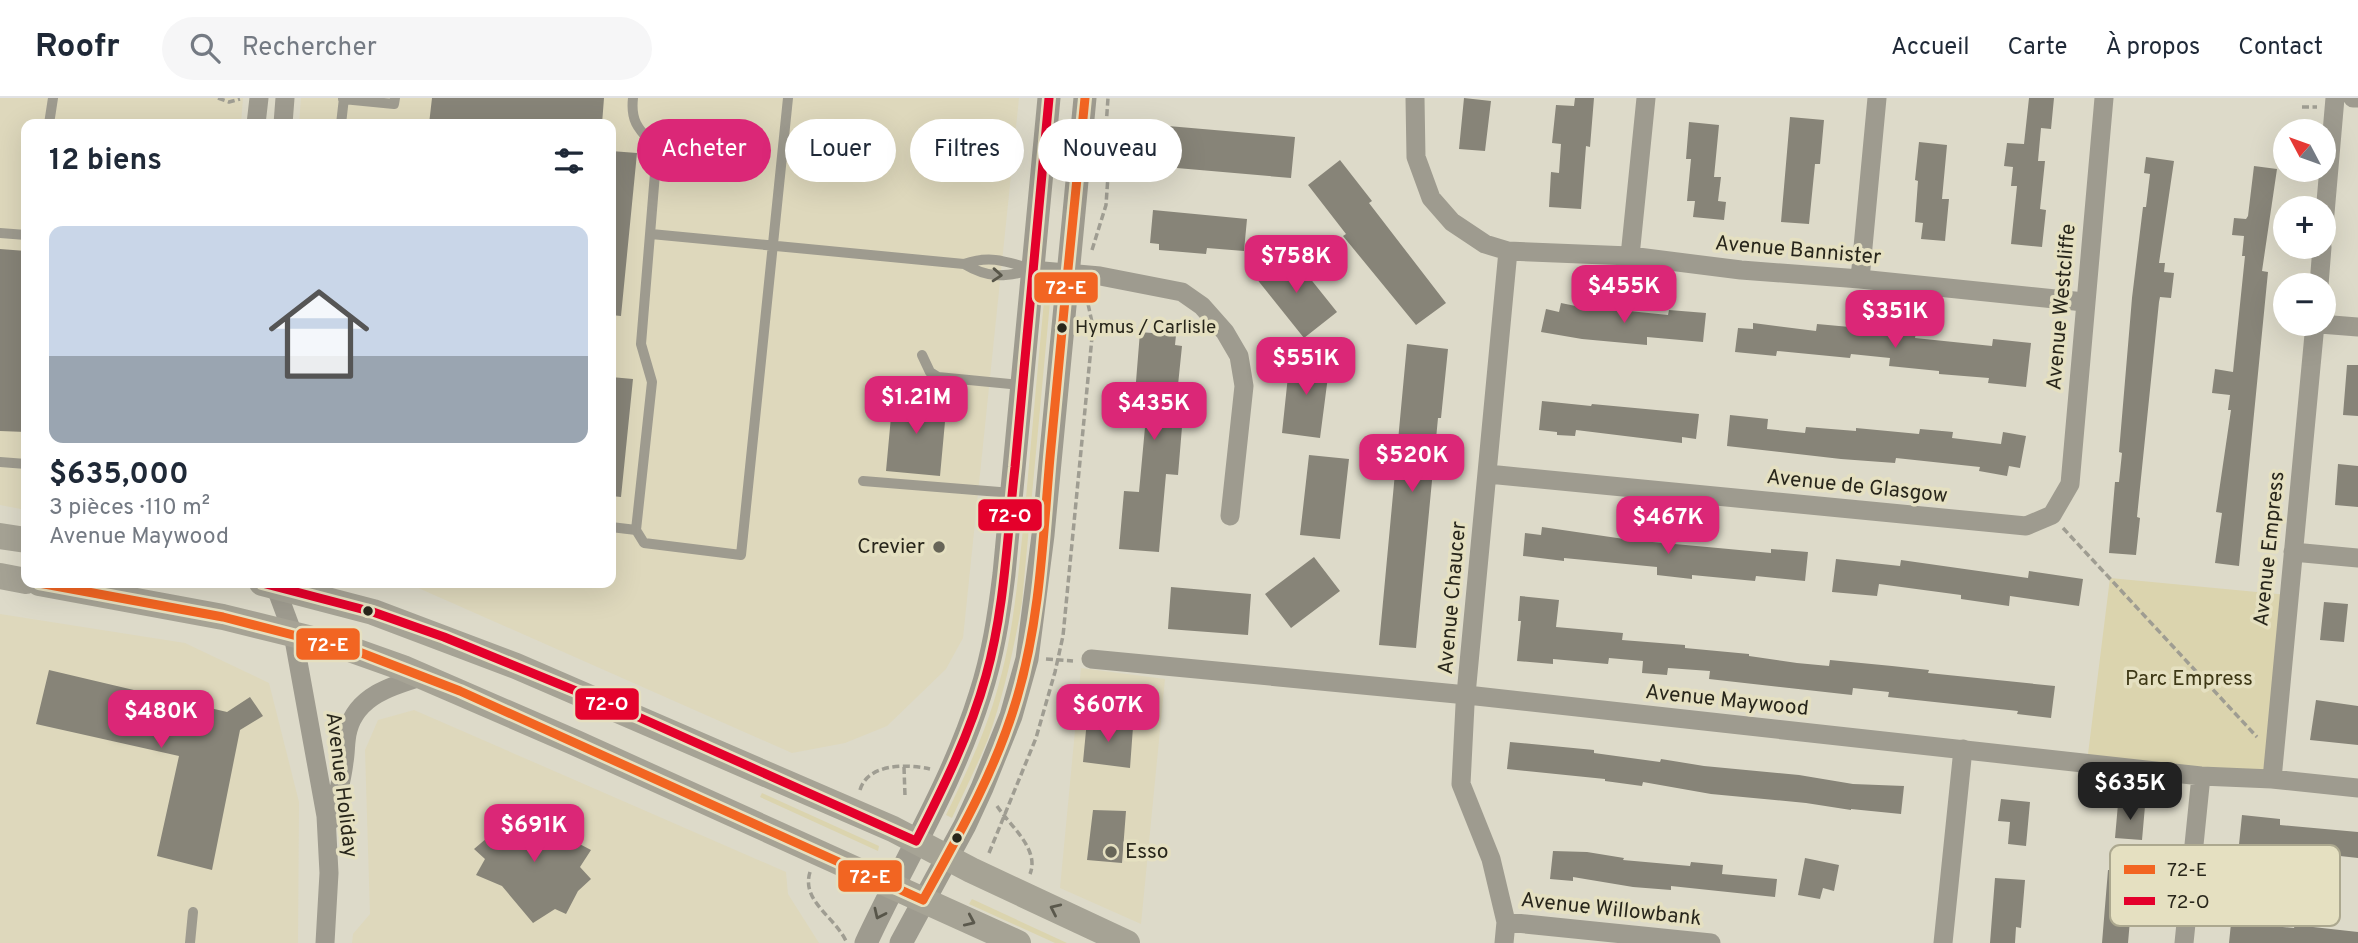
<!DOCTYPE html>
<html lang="fr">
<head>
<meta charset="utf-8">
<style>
  body { margin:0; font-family:Overpass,sans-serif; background:#f6f6f7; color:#1f2937; height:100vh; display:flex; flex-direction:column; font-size:26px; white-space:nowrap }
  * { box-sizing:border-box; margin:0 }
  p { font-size:23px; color:#747a83 }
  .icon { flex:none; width:38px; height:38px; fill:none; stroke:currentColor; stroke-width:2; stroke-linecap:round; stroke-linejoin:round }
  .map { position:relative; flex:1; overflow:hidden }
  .details { position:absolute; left:21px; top:21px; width:595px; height:469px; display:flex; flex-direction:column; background:#fff; border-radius:14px; box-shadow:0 7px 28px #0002 }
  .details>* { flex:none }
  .hud { position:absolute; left:637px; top:21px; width:665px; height:63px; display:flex; gap:14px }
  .needle { width:46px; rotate:311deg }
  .fabs { position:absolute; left:2273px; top:21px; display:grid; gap:14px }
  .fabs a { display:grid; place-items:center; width:63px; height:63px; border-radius:50%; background:#fff; box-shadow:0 7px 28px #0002; font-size:35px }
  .price { position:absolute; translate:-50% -60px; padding:0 16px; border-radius:14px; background:#db2777; color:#fff; font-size:23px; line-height:46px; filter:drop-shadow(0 2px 4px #0008) }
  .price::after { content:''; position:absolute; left:50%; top:42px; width:21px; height:16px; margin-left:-10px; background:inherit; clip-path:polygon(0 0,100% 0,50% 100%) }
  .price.selected { background:#222; color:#fff }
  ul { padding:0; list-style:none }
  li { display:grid; align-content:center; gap:14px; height:371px; padding:0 28px }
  li span { display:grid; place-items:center; height:217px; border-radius:14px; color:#555 }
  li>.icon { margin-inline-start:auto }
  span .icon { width:126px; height:126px; fill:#fffc; stroke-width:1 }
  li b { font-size:30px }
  h2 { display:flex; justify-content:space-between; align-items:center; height:84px; padding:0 28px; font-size:30px }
  .tag { padding:0 24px; border-radius:32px; background:#fff; box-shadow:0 7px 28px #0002; font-size:24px; line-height:63px }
  .tag.selected { background:#db2777; color:#fff }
  header { display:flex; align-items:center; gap:42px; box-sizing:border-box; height:98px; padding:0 35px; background:#fff; border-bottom:2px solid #e0e1e3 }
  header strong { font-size:33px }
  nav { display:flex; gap:38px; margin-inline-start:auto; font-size:24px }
  .search { width:490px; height:63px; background:#f6f6f7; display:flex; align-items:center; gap:18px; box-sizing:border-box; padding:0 24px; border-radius:38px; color:#747a83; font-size:26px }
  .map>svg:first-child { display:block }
  .built { fill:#ded8bc }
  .green { fill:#dbd4ae }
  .building { fill:#878478 }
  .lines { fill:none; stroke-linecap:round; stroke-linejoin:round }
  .path { stroke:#9f9d92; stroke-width:3.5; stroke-dasharray:7 3.5; stroke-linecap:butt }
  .service { stroke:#9e9b8f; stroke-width:10 }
  .minor { stroke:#9e9b8f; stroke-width:19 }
  .tertiary { stroke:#9e9b8f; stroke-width:23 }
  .secondary { stroke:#a6a395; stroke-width:26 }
  .bus-1-casing { stroke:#e5e0c1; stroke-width:14 }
  .bus-2-casing { stroke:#e5e0c1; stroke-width:14 }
  .bus-1 { stroke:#f26522; stroke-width:9 }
  .bus-2 { stroke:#e4002b; stroke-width:9 }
  .oneway { stroke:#575549 }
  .oneway2 { stroke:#5a584c }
  .bus-dot { fill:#28261b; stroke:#e5e0c1; stroke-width:2.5 }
  .poi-dot { fill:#676558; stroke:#e5e0c1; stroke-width:2.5 }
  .labels { text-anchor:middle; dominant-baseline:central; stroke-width:7; stroke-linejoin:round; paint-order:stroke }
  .bus-label { font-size:19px; fill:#28261b; stroke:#e5e0c1; text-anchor:start }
  .street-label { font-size:21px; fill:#28261b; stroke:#e5e0c1 }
  .poi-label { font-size:21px; fill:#28261b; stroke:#e5e0c1; text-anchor:end }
  .park-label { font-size:21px; fill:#3e3816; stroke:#e5e0c1 }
  .key { fill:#e5e0c1; stroke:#aca88f; stroke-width:2 }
  .key-label { font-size:19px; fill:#28261b }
  .line-badge { stroke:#e5e0c1; stroke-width:2.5 }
  .badge-label { font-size:19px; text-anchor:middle; font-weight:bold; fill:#fff }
</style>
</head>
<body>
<header>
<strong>Roofr</strong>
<div class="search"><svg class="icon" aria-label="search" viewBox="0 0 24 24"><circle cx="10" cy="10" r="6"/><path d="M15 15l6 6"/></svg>Rechercher</div>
<nav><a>Accueil</a><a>Carte</a><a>À propos</a><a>Contact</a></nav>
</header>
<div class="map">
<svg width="2358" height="845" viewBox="0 0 2358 845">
  <rect width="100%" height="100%" fill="#dddac9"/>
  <path class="built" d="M0 0H243L241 26H26V412L0 407Z
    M301 0H1019L963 540 946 571 887 628 845 645 792 655 407 485H611V26H299Z
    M0 516 185 545 269 585 299 704 298 845H0Z
    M1081 570 1165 581 1141 826 1060 790Z
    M414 612 786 774 788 796 819 845H352L353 836 370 816 365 652 378 622Z"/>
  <path class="green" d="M1044 203 1050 204 1022 504C1014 551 1004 596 988 641 977 668 964 694 952 720L946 717C966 675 986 634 998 589 1014 534 1018 478 1024 421 1031 348 1037 276 1044 203Z
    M2110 480 2289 497 2272 681 2087 664Z
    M762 695 879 748 878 753 760 699Z
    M972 801 1067 845H1055L969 806Z"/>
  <path class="building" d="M432 0H604L602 26H429Z
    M1464 0 1491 3 1485 53 1459 51Z
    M1575 0H1594L1590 49 1586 48 1581 111 1549 109 1551 74 1559 75 1561 46 1552 45 1556 7 1574 8Z
    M2029 0H2054L2051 31 2041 30 2038 63H2045L2040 111 2046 112 2042 149 2011 146 2017 88H2011L2013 69 2004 68 2007 45 2024 46Z
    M1790 19 1824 22 1820 66H1815L1809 126 1781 124Z
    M1689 24 1719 27 1714 79H1721L1718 103 1726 104 1724 122 1693 119 1695 103H1687L1691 61H1686Z
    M1145 26 1295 39 1291 80 1142 67Z
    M1919 44 1947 47 1942 101H1949L1945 143 1921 141 1923 125 1915 124 1918 83 1915 82Z
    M611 53 637 55 621 218 611 217Z
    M2146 59 2174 63 2159 165H2165L2164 174 2174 175 2171 200 2160 199 2159 204 2137 419 2140 420 2136 457 2109 455 2115 384H2119L2122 355 2119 354 2132 200 2143 109H2146L2150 76 2144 75Z
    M1340 62 1372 103 1369 105 1446 205 1416 227 1343 138 1346 136 1308 87Z
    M2254 68 2277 71 2262 173 2268 174 2239 468 2215 465 2222 415 2216 414 2231 312H2228L2230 297 2212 295 2215 271 2233 274 2245 158H2242L2244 138 2232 137 2234 120 2246 121 2248 118Z
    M1153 112 1247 121 1244 153 1207 150 1206 156 1159 152V146L1150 145Z
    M0 151 26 153V334L0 333Z
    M1289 154 1337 214 1304 240 1256 180Z
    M1561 205 1600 213V210L1668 217 1669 212 1706 215 1703 244 1647 239V247L1582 241 1541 234 1546 211 1559 214Z
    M1753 225 1816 233 1817 226 1916 235 1915 240 1992 248 1993 241 2031 245 2026 289 1988 285 1989 280 1939 276V273L1889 268 1890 260 1851 256 1850 260 1777 253 1776 258 1735 254 1738 230 1753 231Z
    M1140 234 1176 237 1175 247 1182 248 1178 287H1172L1170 316 1183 317 1178 377 1166 376 1159 454 1119 451 1124 393 1139 394 1148 297 1135 296Z
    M1407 246 1448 251 1441 320H1438L1416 550 1379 547Z
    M1290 259 1330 263 1320 340 1282 335Z
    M2347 267H2358V318L2343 317Z
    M611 279 633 281 621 399 611 398Z
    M893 297 947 302 940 378 886 373Z
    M1542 303 1591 308 1592 306 1699 316 1696 341 1682 339V345L1576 332 1575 338 1557 337V334L1539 332Z
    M1730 317 1768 321 1767 331 1805 335 1806 329 1856 333V330L1919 336 1920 331 1953 334 1952 340 2001 346 2003 334 2026 338 2020 370 2009 368 2007 378 1979 373 1980 369 1896 360 1895 365 1841 361 1727 348Z
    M1309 357 1349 361 1340 441 1300 437Z
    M2338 366 2358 368V409L2335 407Z
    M1542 429 1631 442 1718 450 1771 455V451L1808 454 1805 483 1756 478 1755 483 1692 477V481L1657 477V469L1564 460V463L1523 458 1525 435 1541 437Z
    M1314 459 1340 493 1291 530 1265 496Z
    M1836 461 1900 468 1901 462 2028 480 2029 473 2083 481 2079 508 2010 498 2009 508 1961 501V497L1879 486 1877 498 1832 494Z
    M1171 489 1251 496 1248 537 1168 531Z
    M1520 498 1559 502 1556 529 1623 535 1622 542 1685 547V550L1749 556V558L1797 565 1829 568 1830 562 1892 568 1929 572 1928 575 2055 588 2051 620 2017 616 2018 613 1888 599 1889 594 1853 590 1852 597 1709 581 1710 573 1668 570 1667 577 1642 575 1643 563 1609 560 1608 566 1553 561V566L1517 563 1521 523H1518Z
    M2324 504 2348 506 2344 544 2320 542Z
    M49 572 227 614 250 599 263 618 240 632 212 772 157 758 179 658 36 626Z
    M2316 602 2358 608V647L2310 642Z
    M1087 622 1133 629 1130 670 1083 664Z
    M1510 644 1594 652V655L1660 664 1661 661 1704 668 1799 677 1853 686 1904 688 1901 716 1851 711V712L1806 705 1711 696 1643 684 1642 688 1605 683V681L1507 671Z
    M2001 701 2030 704 2026 748 2008 746 2010 724 1998 723Z
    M2118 706 2145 708 2142 742 2115 740Z
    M532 707 553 732 591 752 580 769 591 781 578 793 566 816 555 811 533 825 502 788 476 777 485 761 474 751 494 734 504 713 516 720Z
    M1093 712 1126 713 1122 765 1087 762Z
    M2242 717 2280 721V727L2358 734V760L2340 758V762L2304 759V754L2269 751 2261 827 2294 830 2295 827 2358 834V845H2229Z
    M1553 753 1587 754 1624 760 1623 762 1690 768 1691 764 1723 767 1722 776 1777 781 1775 799 1671 788V792L1633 789 1573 779V783L1550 781Z
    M1805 760 1839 767 1834 793 1823 790 1820 801 1798 797Z
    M2108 772 2139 774 2137 800 2132 799 2128 845H2102Z
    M1995 780 2025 782 2021 830 2016 829 2015 845H1990Z"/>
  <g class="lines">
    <path class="path" d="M218 0 229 4 240 1
      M2302 9H2317
      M1092 152 1106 107 1110 49 1106 29 1108 0
      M2063 430 2257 639
      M1046 561 1073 563
      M904 669 905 698
      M860 692C868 665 907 666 930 671
      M997 708C1010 728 1040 751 1030 776
      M989 755 1036 640 1055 574 1063 538 1093 229 1087 201
      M810 774C801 803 834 818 846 843"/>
    <path class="service" d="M633 0C630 26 641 33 657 51L641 246 652 284 636 432 644 445 741 457 788 0
      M343 1 394 6 395 0
      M49 26 53 0
      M341 26 344 0
      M0 135 26 137
      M651 136 964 166C989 181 1005 179 1032 172
      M964 166C990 157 1005 163 1031 171
      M922 257 930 274 938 279 1021 287
      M0 364 26 366
      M863 383 1012 395
      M611 429 636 432
      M190 845 193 814"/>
    <path class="minor" d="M1415 0 1416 59 1431 100 1452 124 1485 146 1508 153 1630 158 1741 172 1860 181 2084 204
      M2353 0H2358
      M256 26 259 0
      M283 26 285 0
      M2324 127 2335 0
      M1630 158 1646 0
      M1032 172 1100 178 1182 194 1202 208 1225 234 1239 258 1244 288 1230 418
      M1860 181 1877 0
      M2319 187 2322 149
      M2320 226 2358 229
      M1488 376 2026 428 2052 417 2070 386 2104 0
      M2293 454 2358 460
      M274 485 293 536 326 718 329 775 325 845
      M1091 561 1467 597 2201 678 2272 681 2358 690
      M2272 681 2315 226
      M331 722C336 703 342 683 344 664 346 653 345 642 348 632 357 597 394 587 424 578
      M1506 824 1711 845
      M1504 845 1506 824 1491 761 1461 686 1465 607 1508 153
      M1943 845 1963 651
      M2184 845 2201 678"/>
    <path class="tertiary" d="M866 845C904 763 953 684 980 597 993 557 999 517 1004 476L1049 0
      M901 845 965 727 982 690 1011 618 1027 561 1043 437 1085 0"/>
    <path class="secondary" d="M0 438 26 442
      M0 478 26 483
      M39 485 223 519 341 548 403 570 576 645 1018 845
      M262 485 373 514 516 568 893 731 971 772 1127 845"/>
    <defs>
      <path id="bus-1" d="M39 485 223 519 359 554 460 593 923 802C959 737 996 672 1017 600 1040 522 1043 440 1050 359 1061 239 1073 120 1085 0"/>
      <path id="bus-2" d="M262 485 373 514 444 539 625 613 916 743C943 690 970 636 986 578 1005 510 1007 438 1015 369 1027 246 1037 123 1049 0"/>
    </defs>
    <use href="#bus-1" class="bus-1-casing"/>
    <use href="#bus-2" class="bus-2-casing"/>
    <use href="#bus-1" class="bus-1"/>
    <use href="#bus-2" class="bus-2"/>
  </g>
  <defs><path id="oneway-chevron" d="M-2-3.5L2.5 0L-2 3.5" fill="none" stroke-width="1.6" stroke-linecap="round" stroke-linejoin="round" transform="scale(1.75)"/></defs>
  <g class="oneway">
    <use href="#oneway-chevron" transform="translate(997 177) rotate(4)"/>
    <use href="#oneway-chevron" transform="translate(879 816) rotate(115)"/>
  </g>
  <g class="oneway2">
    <use href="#oneway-chevron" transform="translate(1055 811) rotate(-155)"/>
    <use href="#oneway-chevron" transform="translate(970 823) rotate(24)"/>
  </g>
  <g class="bus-dot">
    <circle cx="1062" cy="230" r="6"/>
    <circle cx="368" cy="513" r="6"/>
    <circle cx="957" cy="740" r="6"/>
  </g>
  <g class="poi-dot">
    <circle cx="939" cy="449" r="7"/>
    <circle cx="1111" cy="754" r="7"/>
  </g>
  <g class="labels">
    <g class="bus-label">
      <text x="1075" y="230">Hymus / Carlisle</text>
    </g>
    <g class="street-label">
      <text transform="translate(1798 153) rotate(5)">Avenue Bannister</text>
      <text transform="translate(2062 209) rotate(-85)">Avenue Westcliffe</text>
      <text transform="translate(1857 389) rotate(6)">Avenue de Glasgow</text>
      <text transform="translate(2270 451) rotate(-84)">Avenue Empress</text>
      <text transform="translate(1453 500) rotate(-85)">Avenue Chaucer</text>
      <text transform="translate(1727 603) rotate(6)">Avenue Maywood</text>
      <text transform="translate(341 687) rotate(83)">Avenue Holiday</text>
      <text transform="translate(1611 812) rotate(6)">Avenue Willowbank</text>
    </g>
    <g class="poi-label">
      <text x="925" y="449">Crevier</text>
      <text x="1125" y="754" text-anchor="start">Esso</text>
    </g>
    <g class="park-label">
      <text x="2189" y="581">Parc Empress</text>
    </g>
  </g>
  <rect x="2110" y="747" width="230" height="81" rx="10" class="key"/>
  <rect x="2124" y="767" width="31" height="9" fill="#f26522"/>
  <rect x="2124" y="799" width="31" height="8" fill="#e4002b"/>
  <g class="key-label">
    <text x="2167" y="778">72-E</text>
    <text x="2167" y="810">72-O</text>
  </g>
  <g class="line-badge">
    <rect x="1033" y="173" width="66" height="33" rx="7" fill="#f26522"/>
    <rect x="977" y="400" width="66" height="34" rx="7" fill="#e4002b"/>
    <rect x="295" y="529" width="66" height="34" rx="7" fill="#f26522"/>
    <rect x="574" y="589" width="66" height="34" rx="7" fill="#e4002b"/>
    <rect x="837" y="761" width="66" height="34" rx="7" fill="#f26522"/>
  </g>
  <g class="badge-label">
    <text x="1066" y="196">72-E</text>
    <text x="1010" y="424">72-O</text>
    <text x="328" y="553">72-E</text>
    <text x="607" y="612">72-O</text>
    <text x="870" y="785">72-E</text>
  </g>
</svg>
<div class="fabs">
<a><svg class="needle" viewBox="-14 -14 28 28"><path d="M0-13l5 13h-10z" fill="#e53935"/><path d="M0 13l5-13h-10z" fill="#747a83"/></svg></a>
<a>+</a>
<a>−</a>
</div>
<b class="price" style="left:1296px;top:197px">$758K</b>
<b class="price" style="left:1624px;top:227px">$455K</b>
<b class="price" style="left:1895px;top:252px">$351K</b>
<b class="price" style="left:1306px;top:299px">$551K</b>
<b class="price" style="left:916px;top:338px">$1.21M</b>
<b class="price" style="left:1154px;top:344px">$435K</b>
<b class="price" style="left:1412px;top:396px">$520K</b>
<b class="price" style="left:1668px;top:458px">$467K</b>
<b class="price" style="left:1108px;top:646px">$607K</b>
<b class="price" style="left:161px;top:652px">$480K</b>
<b class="price selected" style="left:2130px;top:724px">$635K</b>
<b class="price" style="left:534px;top:766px">$691K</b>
<div class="hud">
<a class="tag selected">Acheter</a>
<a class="tag">Louer</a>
<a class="tag">Filtres</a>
<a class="tag">Nouveau</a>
</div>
<section class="details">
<h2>12 biens<svg class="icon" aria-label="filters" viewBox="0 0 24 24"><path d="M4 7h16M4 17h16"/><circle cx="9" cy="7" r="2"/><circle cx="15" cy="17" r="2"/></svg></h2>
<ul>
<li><span style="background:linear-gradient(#c9d6e8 60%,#9aa5b1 0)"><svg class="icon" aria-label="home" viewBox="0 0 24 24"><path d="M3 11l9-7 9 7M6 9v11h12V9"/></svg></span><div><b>$635,000</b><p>3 pièces · 110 m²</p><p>Avenue Maywood</p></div></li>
</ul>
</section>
</div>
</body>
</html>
